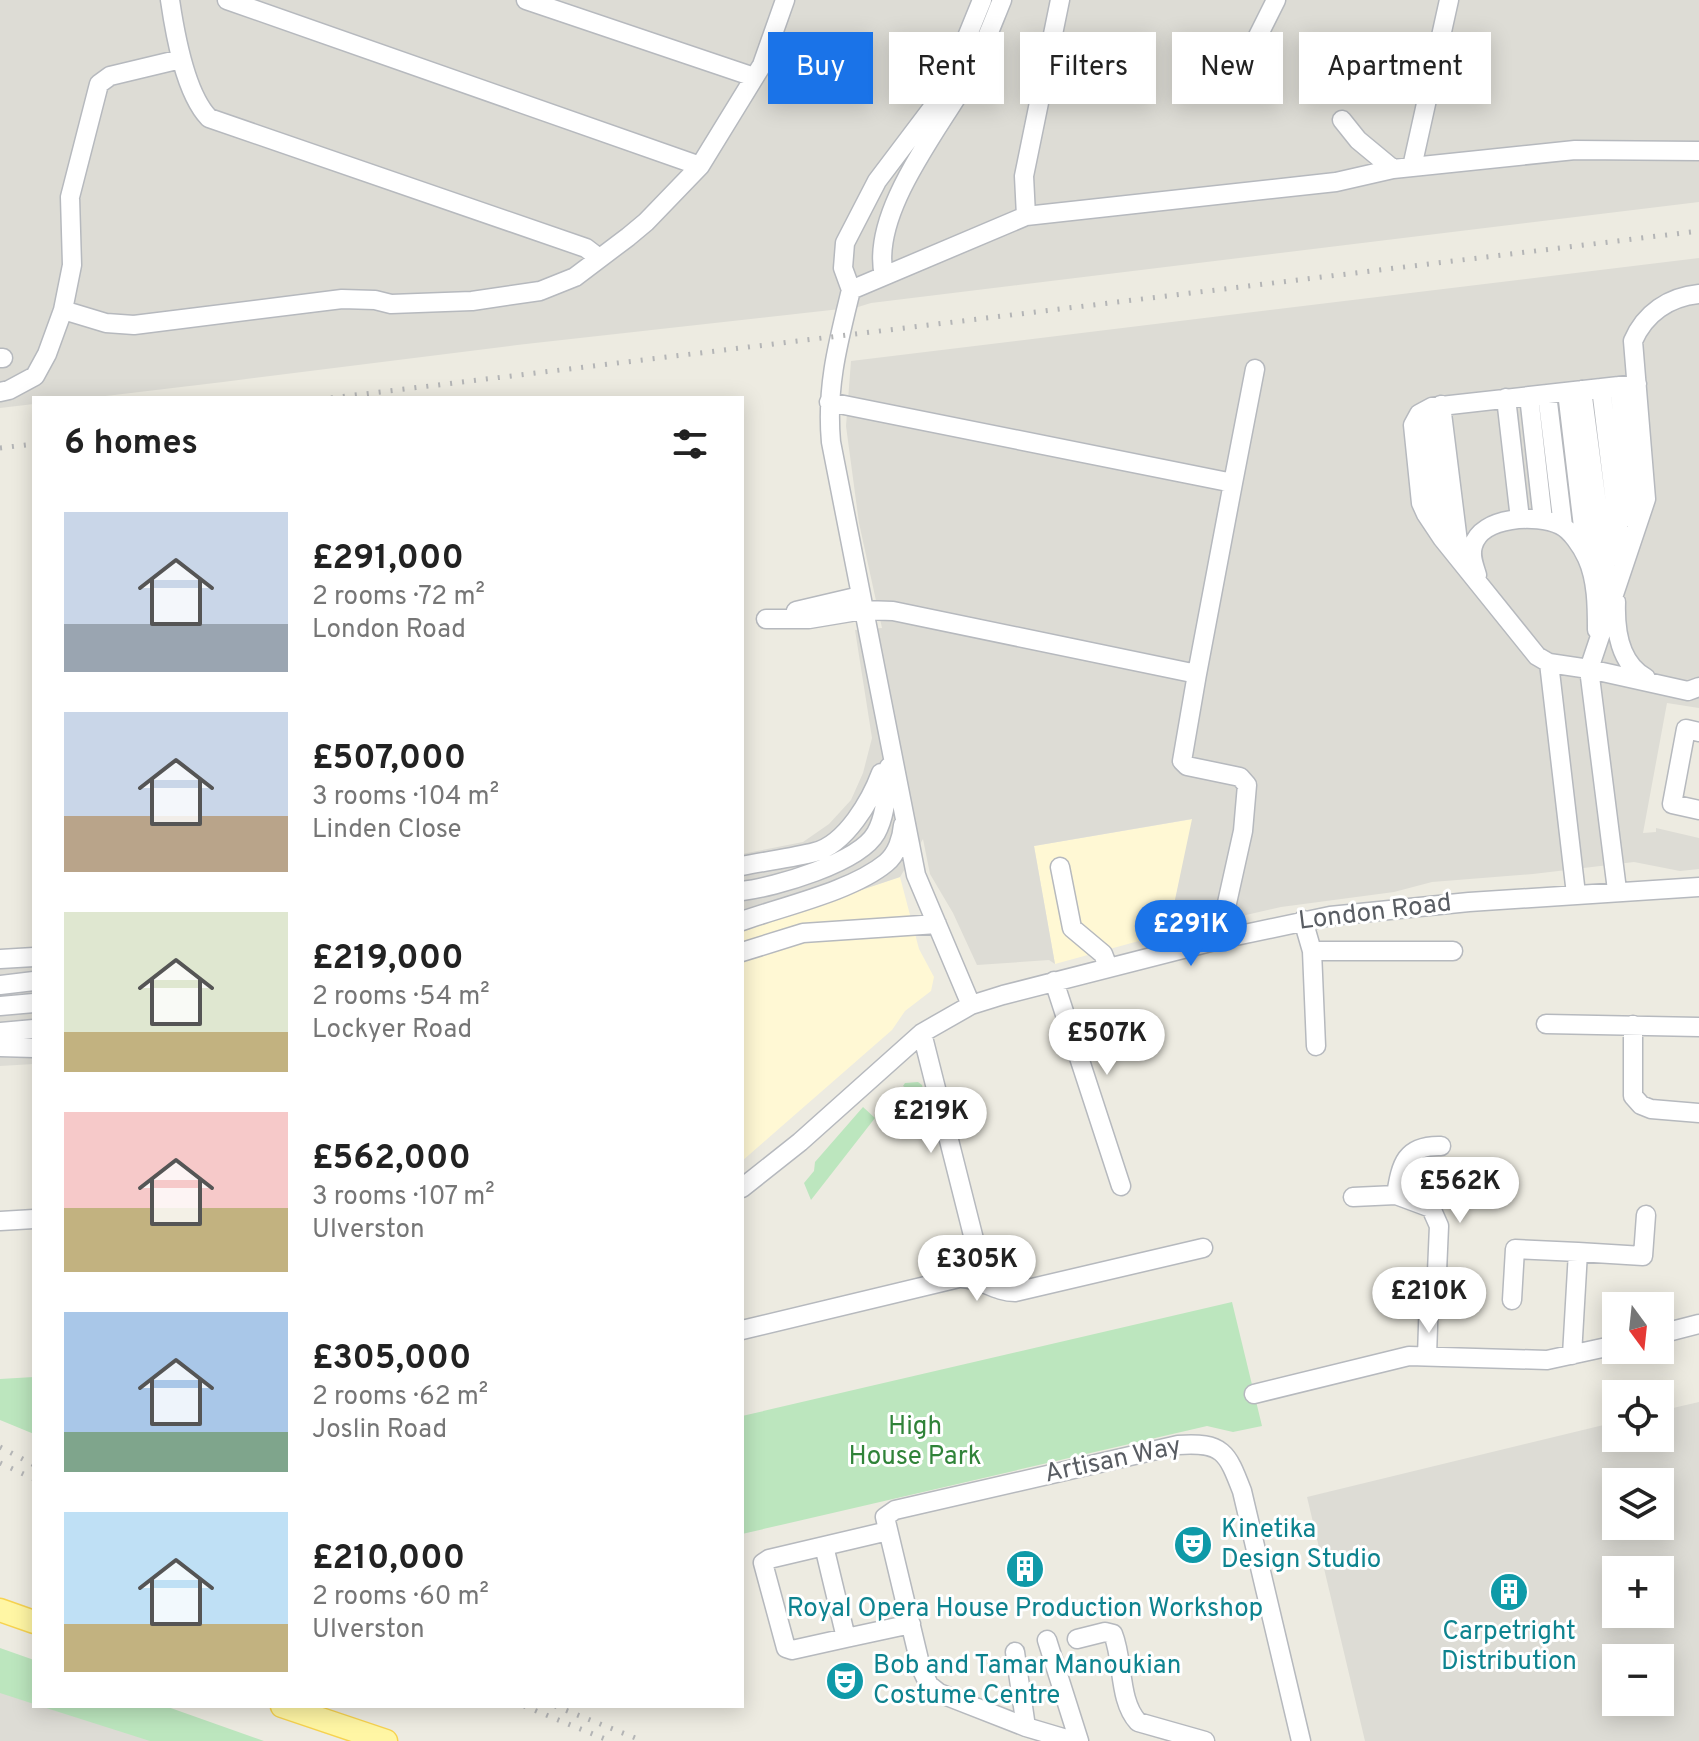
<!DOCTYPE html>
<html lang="en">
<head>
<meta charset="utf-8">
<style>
  body { margin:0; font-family:Overpass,sans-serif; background:#f2f2f2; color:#222; height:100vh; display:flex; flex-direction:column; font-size:30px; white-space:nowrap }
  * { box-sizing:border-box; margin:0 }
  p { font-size:26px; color:#767676 }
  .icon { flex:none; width:44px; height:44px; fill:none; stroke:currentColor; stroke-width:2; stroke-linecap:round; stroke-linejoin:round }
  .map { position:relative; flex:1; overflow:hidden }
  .drawer { position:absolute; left:32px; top:396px; width:712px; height:1312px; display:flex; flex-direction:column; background:#fff; border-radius:0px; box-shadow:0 4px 20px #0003 }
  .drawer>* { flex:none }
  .hud { position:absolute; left:768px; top:32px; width:760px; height:72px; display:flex; gap:16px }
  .needle { width:52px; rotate:165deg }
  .tools { position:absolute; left:1602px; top:1292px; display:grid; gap:16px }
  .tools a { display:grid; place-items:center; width:72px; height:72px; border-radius:0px; background:#fff; box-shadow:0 4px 20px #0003; font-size:40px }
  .price { position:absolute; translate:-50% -68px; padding:0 18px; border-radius:28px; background:#fff; color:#222; font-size:26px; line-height:52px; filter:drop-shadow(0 2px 4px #0008) }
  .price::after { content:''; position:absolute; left:50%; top:48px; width:24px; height:18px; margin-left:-12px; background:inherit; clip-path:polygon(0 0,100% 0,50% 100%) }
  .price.current { background:#1a73e8; color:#fff }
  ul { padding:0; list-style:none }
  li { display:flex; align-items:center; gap:24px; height:200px; padding:0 32px }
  li span { display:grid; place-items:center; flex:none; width:224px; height:160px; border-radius:0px; color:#555 }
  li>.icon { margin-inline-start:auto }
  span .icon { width:96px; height:96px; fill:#fffc; stroke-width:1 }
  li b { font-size:34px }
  h2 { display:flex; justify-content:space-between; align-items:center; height:96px; padding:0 32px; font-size:34px }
  .tag { padding:0 28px; border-radius:0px; background:#fff; box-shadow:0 4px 20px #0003; font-size:28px; line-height:72px }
  .tag.current { background:#1a73e8; color:#fff }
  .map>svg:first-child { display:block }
  .commercial { fill:#fff8d4 }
  .industrial { fill:#dddcd5; fill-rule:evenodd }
  .green { fill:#bce6be }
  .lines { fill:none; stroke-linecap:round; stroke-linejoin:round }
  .minor-casing { stroke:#b6b9be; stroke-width:21 }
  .major-casing { stroke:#f7d350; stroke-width:25 }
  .minor { stroke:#fff; stroke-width:18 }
  .major { stroke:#fff6a4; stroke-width:22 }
  .rail { stroke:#b4b5b6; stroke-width:5; stroke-dasharray:2 10; stroke-linecap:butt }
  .labels { text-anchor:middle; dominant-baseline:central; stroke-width:6; stroke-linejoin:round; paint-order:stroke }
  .street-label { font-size:26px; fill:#595d63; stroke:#fff }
  .park-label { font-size:26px; fill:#308339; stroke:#fff }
  .culture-label { font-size:26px; fill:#0d838f; stroke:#fff; text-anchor:start }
</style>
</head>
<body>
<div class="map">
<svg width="1699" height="1741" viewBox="0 0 1699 1741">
  <rect width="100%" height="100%" fill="#edebe1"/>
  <path class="commercial" d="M1193 819 1168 933 1055 964 1034 846Z
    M900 877 919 949 934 977 931 991 905 1011 892 1030 742 1161V930Z"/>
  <path class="industrial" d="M0 0H1699V202L871 303 858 307 517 345 223 382 89 398H34V404L0 408Z
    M1699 258V708L1667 703 1643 833 1656 832V828L1699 838V869L1680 871 1634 862 1533 874 1432 882 1394 892 1281 907 1168 933 1192 819 1034 846 1055 964 1049 960 977 965 953 913 930 874 923 839 900 877 742 930V854L803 842 829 824 851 800 863 773 872 738 855 630 882 628 859 523 846 426 851 361Z
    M34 947V1064L0 1066V951Z
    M1699 1402V1741H1365L1307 1497 1616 1422V1438H1660V1411ZM1660 1482V1526H1616V1482ZM1660 1570V1614H1616V1570ZM1660 1658V1702H1616V1658Z
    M0 1676 34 1686V1706H96L205 1741H0Z"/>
  <path class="green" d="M918 1082 922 1085 931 1122 880 1113 890 1108 887 1105 899 1090 902 1093 906 1088 903 1086 905 1083Z
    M863 1107 875 1118 811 1200 804 1183 814 1171 815 1162Z
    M1232 1302 1262 1426 1233 1432 1207 1426 742 1534V1416Z
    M34 1377V1434L0 1420V1379Z
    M0 1648 34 1660V1704L0 1693Z
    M40 1706H165L264 1741H150Z"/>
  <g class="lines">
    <defs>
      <path id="minor" d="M170 0C175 34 185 93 209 118L586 248 599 258
        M227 0 700 166
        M526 0 754 77
        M1253 46 1276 0
        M1342 120 1358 140 1393 169 1575 150 1699 151
        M1412 167 1449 0
        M1026 216 1336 182 1393 169
        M884 276C870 214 937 132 967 80 981 54 991 27 1002 0
        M851 290 843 268 845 243 877 181 945 91 982 0
        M63 310 106 323 134 325 342 299 375 300 391 304 472 301 540 291 575 277 628 237 646 222 700 166 762 65 785 0
        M0 358H3
        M1637 384 1432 407 1419 414 1413 425 1421 503 1426 514 1442 538 1537 656 1549 663 1589 669 1688 691 1699 687
        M1619 386 1635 522
        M1601 388 1622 560
        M1582 390 1610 602
        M0 392 9 390 35 376 47 354 63 310 72 265 70 197 99 84 110 76 181 59
        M1567 392 1586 552
        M1547 394 1563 526
        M1529 396 1543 520
        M1506 398 1520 519
        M1441 405 1460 558
        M1425 411 1441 532
        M1233 483 1255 369
        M1477 575C1474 565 1470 556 1473 546 1481 516 1537 514 1560 525 1571 530 1582 547 1587 558 1597 580 1597 607 1597 630
        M1616 602C1615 630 1620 664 1646 678
        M796 611 860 596
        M766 619H809L863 610 893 611 1197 674 1233 483 829 402
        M1549 663 1576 894
        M1197 674 1182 761 1187 766 1240 777 1247 785 1243 831 1225 912
        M1699 732 1686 729 1672 804 1699 810
        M742 866C766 861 792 858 815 852 846 844 871 800 881 773
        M1060 867 1072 928 1103 954 1108 967
        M1617 890 1589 669 1646 499 1633 341C1645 313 1669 297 1699 294
        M742 891C775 887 859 863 876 833 887 813 886 789 889 767
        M1303 920 1312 951 1316 1046
        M742 921C784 906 852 891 886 863 897 854 902 838 903 825
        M1312 951H1453
        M742 952 803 933 937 924
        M0 959 34 957
        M1054 981 1121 1186
        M0 985 34 981
        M971 1005 916 875 831 442C826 387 838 343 851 290L1026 216 1024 176 1060 0
        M0 1006 34 1003
        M1546 1024 1699 1027
        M1633 1025V1096L1641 1105 1651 1109 1699 1113
        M0 1032 34 1029
        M922 1033 982 1271 978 1279
        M0 1047 34 1048
        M742 1188 800 1142 922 1033 971 1005 1003 995 1226 938 1330 916 1469 902 1699 887
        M1396 1195C1401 1164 1405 1145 1441 1146
        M1353 1197 1396 1195 1431 1208 1439 1226 1437 1272 1429 1296 1427 1356
        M0 1221 34 1219
        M1578 1252 1643 1256 1646 1215
        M1512 1300 1515 1249 1578 1252 1572 1355
        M742 1330 959 1278C980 1277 994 1292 1015 1292L1203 1248
        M1660 1334 1699 1324
        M1254 1394 1409 1356 1547 1360 1616 1345
        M824 1546 846 1638 911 1624
        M846 1638 792 1650 786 1648 763 1563 769 1559 888 1531
        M1077 1639 1105 1632 1113 1634C1124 1661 1118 1700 1138 1722L1205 1741
        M1047 1640 1079 1741
        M1015 1652 1026 1727
        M1073 1741 1026 1727 939 1693 929 1685 921 1668 885 1517 895 1510 1178 1445C1223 1442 1227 1452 1242 1491L1301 1741"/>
      <path id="major" d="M0 1610 34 1622
        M282 1706 386 1741"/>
    </defs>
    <use href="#minor" class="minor-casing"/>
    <use href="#major" class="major-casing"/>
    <use href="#minor" class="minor"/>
    <use href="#major" class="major"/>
    <path class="rail" d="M331 398 1699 231
      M0 448 34 444
      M0 1447 34 1465
      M0 1463 34 1479
      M524 1706 610 1741
      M555 1706 643 1741"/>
  </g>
  <defs>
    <symbol id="theatre-disc" viewBox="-11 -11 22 22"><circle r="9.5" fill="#0f9aa8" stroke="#fff"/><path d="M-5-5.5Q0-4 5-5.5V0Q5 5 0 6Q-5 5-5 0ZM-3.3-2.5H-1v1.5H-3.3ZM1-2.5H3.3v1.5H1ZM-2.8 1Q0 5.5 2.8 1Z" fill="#fff"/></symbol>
    <symbol id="building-disc" viewBox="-11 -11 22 22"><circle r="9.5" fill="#0f9aa8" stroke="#fff"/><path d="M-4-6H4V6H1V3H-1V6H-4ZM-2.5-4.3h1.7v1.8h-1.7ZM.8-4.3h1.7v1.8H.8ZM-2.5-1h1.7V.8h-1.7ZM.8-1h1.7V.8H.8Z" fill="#fff"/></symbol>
  </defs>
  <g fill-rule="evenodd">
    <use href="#theatre-disc" x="1171" y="1523" width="44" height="44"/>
    <use href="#building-disc" x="1003" y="1547" width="44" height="44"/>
    <use href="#building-disc" x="1487" y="1570" width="44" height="44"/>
    <use href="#theatre-disc" x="823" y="1659" width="44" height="44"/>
  </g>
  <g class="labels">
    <g class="street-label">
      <text transform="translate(1375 913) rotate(-7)">London Road</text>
      <text transform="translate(1113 1461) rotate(-12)">Artisan Way</text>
    </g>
    <g class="park-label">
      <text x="915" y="1427">High<tspan x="915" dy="30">House Park</tspan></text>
    </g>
    <g class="culture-label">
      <text x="1221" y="1530">Kinetika<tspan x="1221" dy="30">Design Studio</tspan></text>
      <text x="1025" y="1609" text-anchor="middle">Royal Opera House Production Workshop</text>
      <text x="1509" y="1632" text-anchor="middle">Carpetright<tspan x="1509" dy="30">Distribution</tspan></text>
      <text x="873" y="1666">Bob and Tamar Manoukian<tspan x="873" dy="30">Costume Centre</tspan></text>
    </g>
  </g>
</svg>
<div class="tools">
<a><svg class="needle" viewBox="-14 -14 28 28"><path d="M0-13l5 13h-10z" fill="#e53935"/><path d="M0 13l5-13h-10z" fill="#767676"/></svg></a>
<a><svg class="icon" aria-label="locate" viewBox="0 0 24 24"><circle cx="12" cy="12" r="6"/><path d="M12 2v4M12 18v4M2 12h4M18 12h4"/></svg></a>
<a><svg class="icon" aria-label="layers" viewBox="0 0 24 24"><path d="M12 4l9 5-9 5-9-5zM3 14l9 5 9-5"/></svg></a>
<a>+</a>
<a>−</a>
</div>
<b class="price current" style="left:1191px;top:968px">£291K</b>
<b class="price" style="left:1107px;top:1077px">£507K</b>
<b class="price" style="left:931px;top:1155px">£219K</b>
<b class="price" style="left:1460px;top:1225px">£562K</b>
<b class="price" style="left:977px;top:1303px">£305K</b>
<b class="price" style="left:1429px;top:1335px">£210K</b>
<div class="hud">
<a class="tag current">Buy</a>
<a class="tag">Rent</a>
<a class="tag">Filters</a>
<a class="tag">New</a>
<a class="tag">Apartment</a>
</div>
<section class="drawer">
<h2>6 homes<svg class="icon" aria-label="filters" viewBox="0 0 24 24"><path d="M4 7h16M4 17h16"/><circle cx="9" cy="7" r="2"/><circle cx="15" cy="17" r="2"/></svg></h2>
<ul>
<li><span style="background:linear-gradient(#c9d6e8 70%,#9aa5b1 0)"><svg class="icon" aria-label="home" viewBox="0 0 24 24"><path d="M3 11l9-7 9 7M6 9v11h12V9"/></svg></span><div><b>£291,000</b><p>2 rooms · 72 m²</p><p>London Road</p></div></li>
<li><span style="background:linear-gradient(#c9d6e8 65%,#b9a48a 0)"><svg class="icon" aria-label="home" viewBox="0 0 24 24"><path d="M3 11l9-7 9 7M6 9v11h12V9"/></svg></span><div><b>£507,000</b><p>3 rooms · 104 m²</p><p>Linden Close</p></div></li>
<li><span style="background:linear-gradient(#dfe7d0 75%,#c2b280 0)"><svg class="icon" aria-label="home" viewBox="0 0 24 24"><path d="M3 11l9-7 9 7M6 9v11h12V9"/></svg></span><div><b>£219,000</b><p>2 rooms · 54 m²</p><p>Lockyer Road</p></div></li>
<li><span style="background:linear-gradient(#f6c9c9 60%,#c2b280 0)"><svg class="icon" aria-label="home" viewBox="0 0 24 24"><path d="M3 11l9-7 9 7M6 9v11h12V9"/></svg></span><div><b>£562,000</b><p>3 rooms · 107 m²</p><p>Ulverston</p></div></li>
<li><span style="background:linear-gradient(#a9c7e8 75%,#7fa58c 0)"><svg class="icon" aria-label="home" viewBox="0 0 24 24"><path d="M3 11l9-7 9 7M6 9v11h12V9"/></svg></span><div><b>£305,000</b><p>2 rooms · 62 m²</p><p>Joslin Road</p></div></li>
<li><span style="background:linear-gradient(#bfe0f5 70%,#c2b280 0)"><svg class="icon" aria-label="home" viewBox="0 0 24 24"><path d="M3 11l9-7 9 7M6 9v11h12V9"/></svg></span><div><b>£210,000</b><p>2 rooms · 60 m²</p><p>Ulverston</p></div></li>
</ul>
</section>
</div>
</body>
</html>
